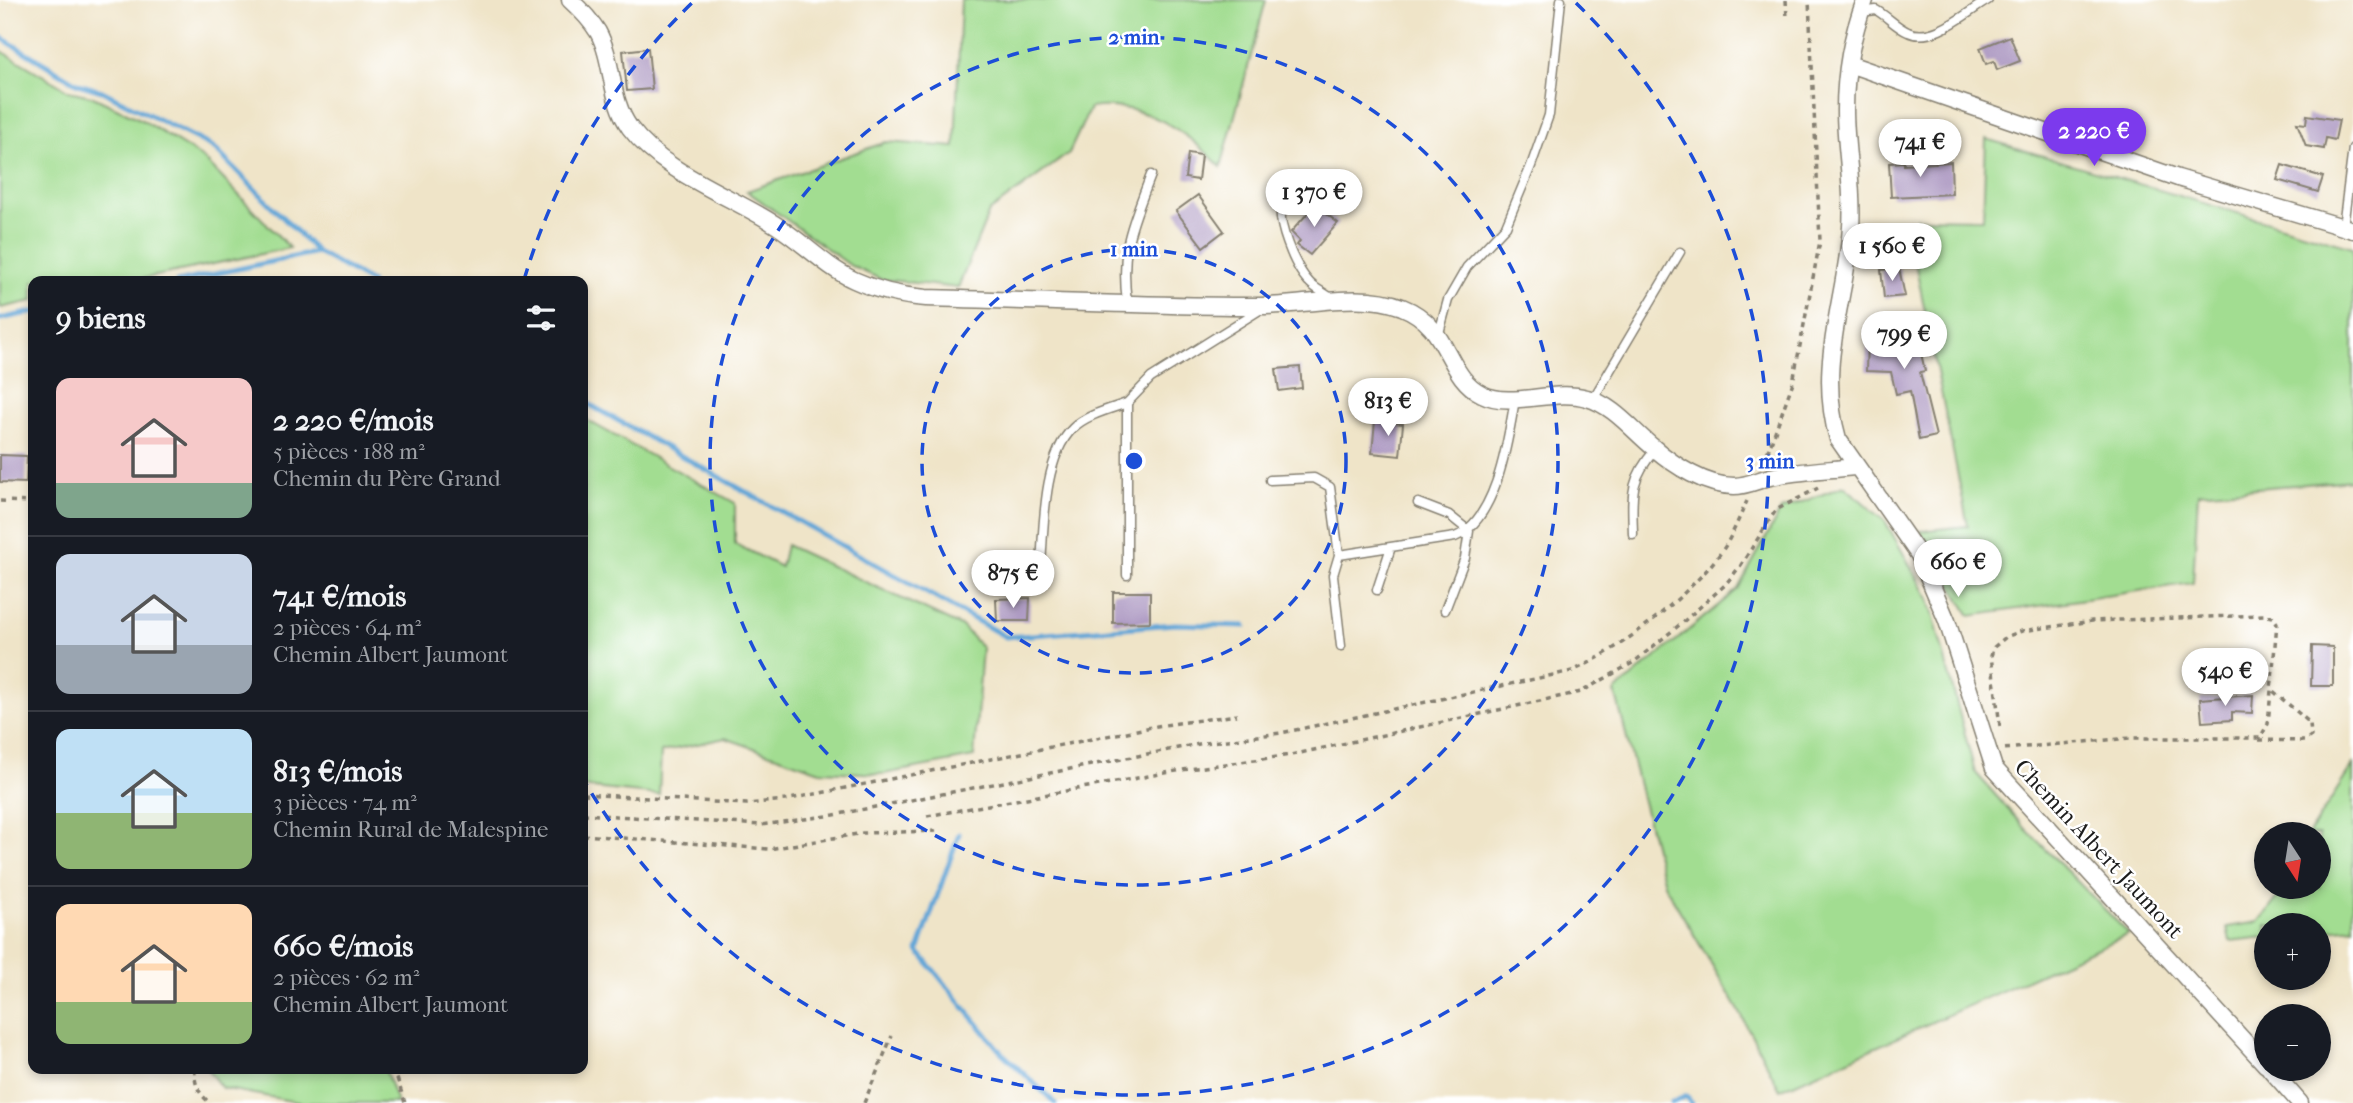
<!DOCTYPE html>
<html lang="fr">
<head>
<meta charset="utf-8">
<style>
  body { margin:0; font-family:"IM FELL French Canon",serif; background:#20242c; color:#f1f3f6; height:100vh; display:flex; flex-direction:column; font-size:26px; white-space:nowrap }
  * { box-sizing:border-box; margin:0 }
  p { font-size:23px; color:#9ea1a6 }
  .icon { flex:none; width:38px; height:38px; fill:none; stroke:currentColor; stroke-width:2; stroke-linecap:round; stroke-linejoin:round }
  .map { position:relative; flex:1; overflow:hidden }
  .side { position:absolute; left:28px; top:276px; width:560px; height:798px; display:flex; flex-direction:column; background:#171b24; border-radius:14px; box-shadow:0 4px 10px #0003 }
  .side>* { flex:none }
  .needle { width:46px; rotate:168deg }
  .tools { position:absolute; left:2254px; top:822px; display:grid; gap:14px }
  .tools a { display:grid; place-items:center; width:77px; height:77px; border-radius:50%; background:#171b24; box-shadow:0 4px 10px #0003; font-size:35px }
  .price { position:absolute; translate:-50% -60px; padding:0 16px; border-radius:24px; background:#fff; color:#222; font-size:23px; line-height:46px; filter:drop-shadow(0 2px 4px #0008) }
  .price::after { content:''; position:absolute; left:50%; top:42px; width:21px; height:16px; margin-left:-10px; background:inherit; clip-path:polygon(0 0,100% 0,50% 100%) }
  .price.active { background:#7c3aed; color:#fff }
  ul { padding:0; list-style:none }
  li { display:flex; align-items:center; gap:21px; height:175px; padding:0 28px }
  li+li { border-top:2px solid #363941 }
  li span { display:grid; place-items:center; flex:none; width:196px; height:140px; border-radius:14px; color:#555 }
  li>.icon { margin-inline-start:auto }
  span .icon { width:84px; height:84px; fill:#fffc; stroke-width:1 }
  li b { font-size:30px }
  h2 { display:flex; justify-content:space-between; align-items:center; height:84px; padding:0 28px; font-size:30px }
  .map>svg:first-child { display:block }
  .green { fill:#a2dd91; stroke:#5f7c56; stroke-width:2 }
  .lines { fill:none; stroke-linecap:round; stroke-linejoin:round }
  .stream { stroke:#62a6d7; stroke-width:5 }
  .building { fill:#b09dc5 }
  .lane-casing { stroke:#868072; stroke-width:11 }
  .street-casing { stroke:#868072; stroke-width:19 }
  .path { stroke:#868072; stroke-width:3.5; stroke-dasharray:5 5; stroke-linecap:butt }
  .lane { stroke:#fff; stroke-width:8 }
  .street { stroke:#fff; stroke-width:16 }
  .ring { fill:none; stroke:#1d4ed8; stroke-width:3.5; stroke-dasharray:12 9 }
  .labels { text-anchor:middle; dominant-baseline:central; stroke-width:5; stroke-linejoin:round; paint-order:stroke }
  .street-label { font-size:23px; fill:#1c1c1c; stroke:#fff }
  .centre { fill:#1d4ed8; stroke:#fff; stroke-width:3.5 }
  .ring-label { font-size:21px; text-anchor:middle; font-weight:bold; fill:#1d4ed8; stroke:#fff; stroke-width:5; stroke-linejoin:round; paint-order:stroke }
</style>
</head>
<body>
<div class="map">
<svg width="2353" height="1103" viewBox="0 0 2353 1103">
  <rect width="100%" height="100%" fill="#fff"/>
  <filter id="ink" filterUnits="userSpaceOnUse"><feTurbulence type="fractalNoise" baseFrequency=".0143" numOctaves="2"/><feDisplacementMap in="SourceGraphic" scale="14" xChannelSelector="R" yChannelSelector="G"/><feConvolveMatrix kernelMatrix="1 2 1 2 8 2 1 2 1" color-interpolation-filters="sRGB"/></filter>
  <filter id="wash" filterUnits="userSpaceOnUse"><feTurbulence type="fractalNoise" baseFrequency=".00686" numOctaves="4" result="noise"/><feDisplacementMap in="SourceGraphic" scale="28" xChannelSelector="R" yChannelSelector="G"/><feGaussianBlur stdDeviation="1.57" result="paint"/><feColorMatrix in="noise" values="0 0 0 0 0 0 0 0 0 0 0 0 0 0 0 0 0 1.4 0 .05"/><feComposite in="paint" operator="in"/></filter>
  <g filter="url(#wash)">
    <rect width="100%" height="100%" fill="#efe4c8"/>
    <path class="green" d="M961 0H1266L1221 167C1186 130 1142 100 1090 108L1069 153 989 212 958 288 880 279 851 266 747 191 886 142 955 147Z
      M0 50 69 91 91 96 142 120 203 158 290 248 127 282H33V301L0 308Z
      M1986 139 2353 247V480L2198 493 2193 583 1970 616 1920 531 1968 526 1914 257 1916 218 1983 219Z
      M583 418 735 503V544L781 567 786 545 963 627 982 648 974 757 884 774 820 771 725 738 661 752 659 795 583 787Z
      M1844 486 1885 521 1929 599 1975 772 2022 825 2129 934 1780 1090 1738 1009 1664 884 1615 691 1738 589 1781 510Z
      M2353 765V927L2319 931V926H2266V937L2230 941 2227 927 2259 922 2286 887H2319V835H2308Z
      M207 1069H385L397 1103H302L222 1088Z"/>
    <g class="lines">
      <path class="stream" d="M0 37 78 84 102 91 213 147 317 252
        M177 282 317 252 371 282
        M0 319 33 312
        M583 401 1006 637 1175 624 1245 626
        M959 834 918 951 1000 1051 1055 1103
        M1671 1103 1687 1096 1691 1103"/>
    </g>
    <g id="blocks">
      <path class="building" d="M2010 36 2020 61 1997 70 1994 61 1986 64 1980 48Z
        M648 48 652 89 627 91 623 51Z
        M2307 115 2339 120 2335 140 2326 138 2324 149 2306 146 2297 123 2306 124Z
        M1188 153 1201 155 1198 180 1185 178Z
        M1904 162V165L1951 162 1952 194 1891 197 1889 163Z
        M2282 165 2323 177 2318 192 2277 180Z
        M1198 195 1224 231 1203 247 1176 211Z
        M1315 205 1338 223 1310 255 1297 245 1300 241 1291 232Z
        M1899 268 1905 296 1884 298 1881 270Z
        M1913 318 1925 371 1920 372 1936 436 1919 440 1910 391 1896 394 1891 372 1866 371 1867 342 1896 343 1892 322Z
        M1300 367 1302 388 1279 391 1276 369Z
        M1375 421 1403 424 1400 456 1372 453Z
        M0 455 27 456 26 483 0 482Z
        M1113 592H1150V622L1113 623Z
        M1030 598 1029 621H997L996 599Z
        M2312 646 2333 647V686H2311Z
        M2253 695 2252 713 2232 712V720L2202 722 2200 699Z"/>
    </g>
  </g>
  <g filter="url(#ink)">
    <use href="#blocks" fill-opacity="0" stroke="#868072" stroke-width="2"/>
    <g class="lines">
      <defs>
        <path id="lane" d="M1861 12 1876 10C1887 16 1896 27 1908 32 1933 44 1967 12 1988 0
          M1283 201C1274 219 1295 268 1309 282 1315 289 1325 293 1332 299
          M2343 227 2353 148
          M1127 302C1120 248 1132 225 1151 175
          M1439 333 1448 300 1467 267 1506 226 1531 166 1549 115 1561 0
          M1593 399 1680 252
          M1127 403 1151 378 1261 309
          M1270 480 1314 478 1330 487 1339 555
          M1418 503 1449 515 1469 531 1465 558 1445 610
          M1633 534C1632 495 1629 480 1655 450
          M1040 580C1044 537 1041 459 1073 428 1086 415 1110 409 1127 403V575
          M1377 590 1391 547
          M1341 646 1333 575 1339 555 1455 537C1497 520 1508 440 1515 399"/>
        <path id="street" d="M570 0C581 10 590 19 598 32 614 61 609 99 630 128 663 172 726 194 771 222 800 239 824 266 854 280 878 291 900 296 926 298 1039 301 1152 306 1265 306 1307 305 1364 291 1402 307 1451 326 1445 376 1482 394 1512 409 1553 388 1587 398 1613 405 1633 431 1654 448 1675 466 1706 486 1734 486 1747 486 1758 480 1770 477 1798 471 1827 470 1854 467
          M1865 0C1852 35 1845 72 1845 110 1845 149 1854 188 1851 227 1846 302 1816 363 1838 439L1919 555 1947 621 1994 768 2266 1065
          M1849 64 2178 178 2353 230
          M2270 1069 2300 1103"/>
      </defs>
      <use href="#lane" class="lane-casing"/>
      <use href="#street" class="street-casing"/>
      <path class="path" d="M1786 0 1787 18
        M1764 462 1793 382 1820 241 1809 0
        M0 501 33 502
        M2000 726 1991 656 1994 647 2006 637 2022 631 2092 621 2264 615 2273 617 2277 623 2268 724 2260 738H2131L2003 749
        M2259 740 2304 741 2311 736 2310 723 2272 690
        M583 794 747 804 785 800 1157 726 1237 715
        M583 814 761 825 834 815 1204 743 1281 733 1572 671C1620 651 1698 589 1726 545 1734 531 1740 516 1747 501
        M927 816 1182 770 1291 755 1581 692 1634 662 1683 622 1725 585 1741 565 1776 510 1818 488
        M583 835 769 849 863 833 939 831
        M195 1069C194 1084 198 1093 210 1103
        M394 1069 405 1103
        M864 1103 892 1036"/>
      <use href="#lane" class="lane"/>
      <use href="#street" class="street"/>
    </g>
  </g>
  <g class="ring">
    <circle cx="1134" cy="461" r="212"/>
    <circle cx="1134" cy="461" r="424"/>
    <path d="M524 280A636 636 0 0 1 692 3M1576 3A636 636 0 1 1 583 779"/>
  </g>
  <g class="labels">
    <g class="street-label">
      <text transform="translate(2099 849) rotate(47)">Chemin Albert Jaumont</text>
    </g>
  </g>
  <circle cx="1134" cy="461" r="10" class="centre"/>
  <g class="ring-label">
    <text x="1134" y="44">2 min</text>
    <text x="1134" y="256">1 min</text>
    <text x="1770" y="468">3 min</text>
  </g>
</svg>
<div class="tools">
<a><svg class="needle" viewBox="-14 -14 28 28"><path d="M0-13l5 13h-10z" fill="#e53935"/><path d="M0 13l5-13h-10z" fill="#9ea1a6"/></svg></a>
<a>+</a>
<a>−</a>
</div>
<b class="price active" style="left:2094px;top:168px">2 220 €</b>
<b class="price" style="left:1920px;top:179px">741 €</b>
<b class="price" style="left:1314px;top:229px">1 370 €</b>
<b class="price" style="left:1892px;top:283px">1 560 €</b>
<b class="price" style="left:1904px;top:371px">799 €</b>
<b class="price" style="left:1388px;top:438px">813 €</b>
<b class="price" style="left:1958px;top:599px">660 €</b>
<b class="price" style="left:1013px;top:610px">875 €</b>
<b class="price" style="left:2225px;top:708px">540 €</b>
<section class="side">
<h2>9 biens<svg class="icon" aria-label="filters" viewBox="0 0 24 24"><path d="M4 7h16M4 17h16"/><circle cx="9" cy="7" r="2"/><circle cx="15" cy="17" r="2"/></svg></h2>
<ul>
<li><span style="background:linear-gradient(#f6c9c9 75%,#7fa58c 0)"><svg class="icon" aria-label="home" viewBox="0 0 24 24"><path d="M3 11l9-7 9 7M6 9v11h12V9"/></svg></span><div><b>2 220 €/mois</b><p>5 pièces · 188 m²</p><p>Chemin du Père Grand</p></div></li>
<li><span style="background:linear-gradient(#c9d6e8 65%,#9aa5b1 0)"><svg class="icon" aria-label="home" viewBox="0 0 24 24"><path d="M3 11l9-7 9 7M6 9v11h12V9"/></svg></span><div><b>741 €/mois</b><p>2 pièces · 64 m²</p><p>Chemin Albert Jaumont</p></div></li>
<li><span style="background:linear-gradient(#bfe0f5 60%,#8fb573 0)"><svg class="icon" aria-label="home" viewBox="0 0 24 24"><path d="M3 11l9-7 9 7M6 9v11h12V9"/></svg></span><div><b>813 €/mois</b><p>3 pièces · 74 m²</p><p>Chemin Rural de Malespine</p></div></li>
<li><span style="background:linear-gradient(#ffd9b3 70%,#8fb573 0)"><svg class="icon" aria-label="home" viewBox="0 0 24 24"><path d="M3 11l9-7 9 7M6 9v11h12V9"/></svg></span><div><b>660 €/mois</b><p>2 pièces · 62 m²</p><p>Chemin Albert Jaumont</p></div></li>
</ul>
</section>
</div>
</body>
</html>
